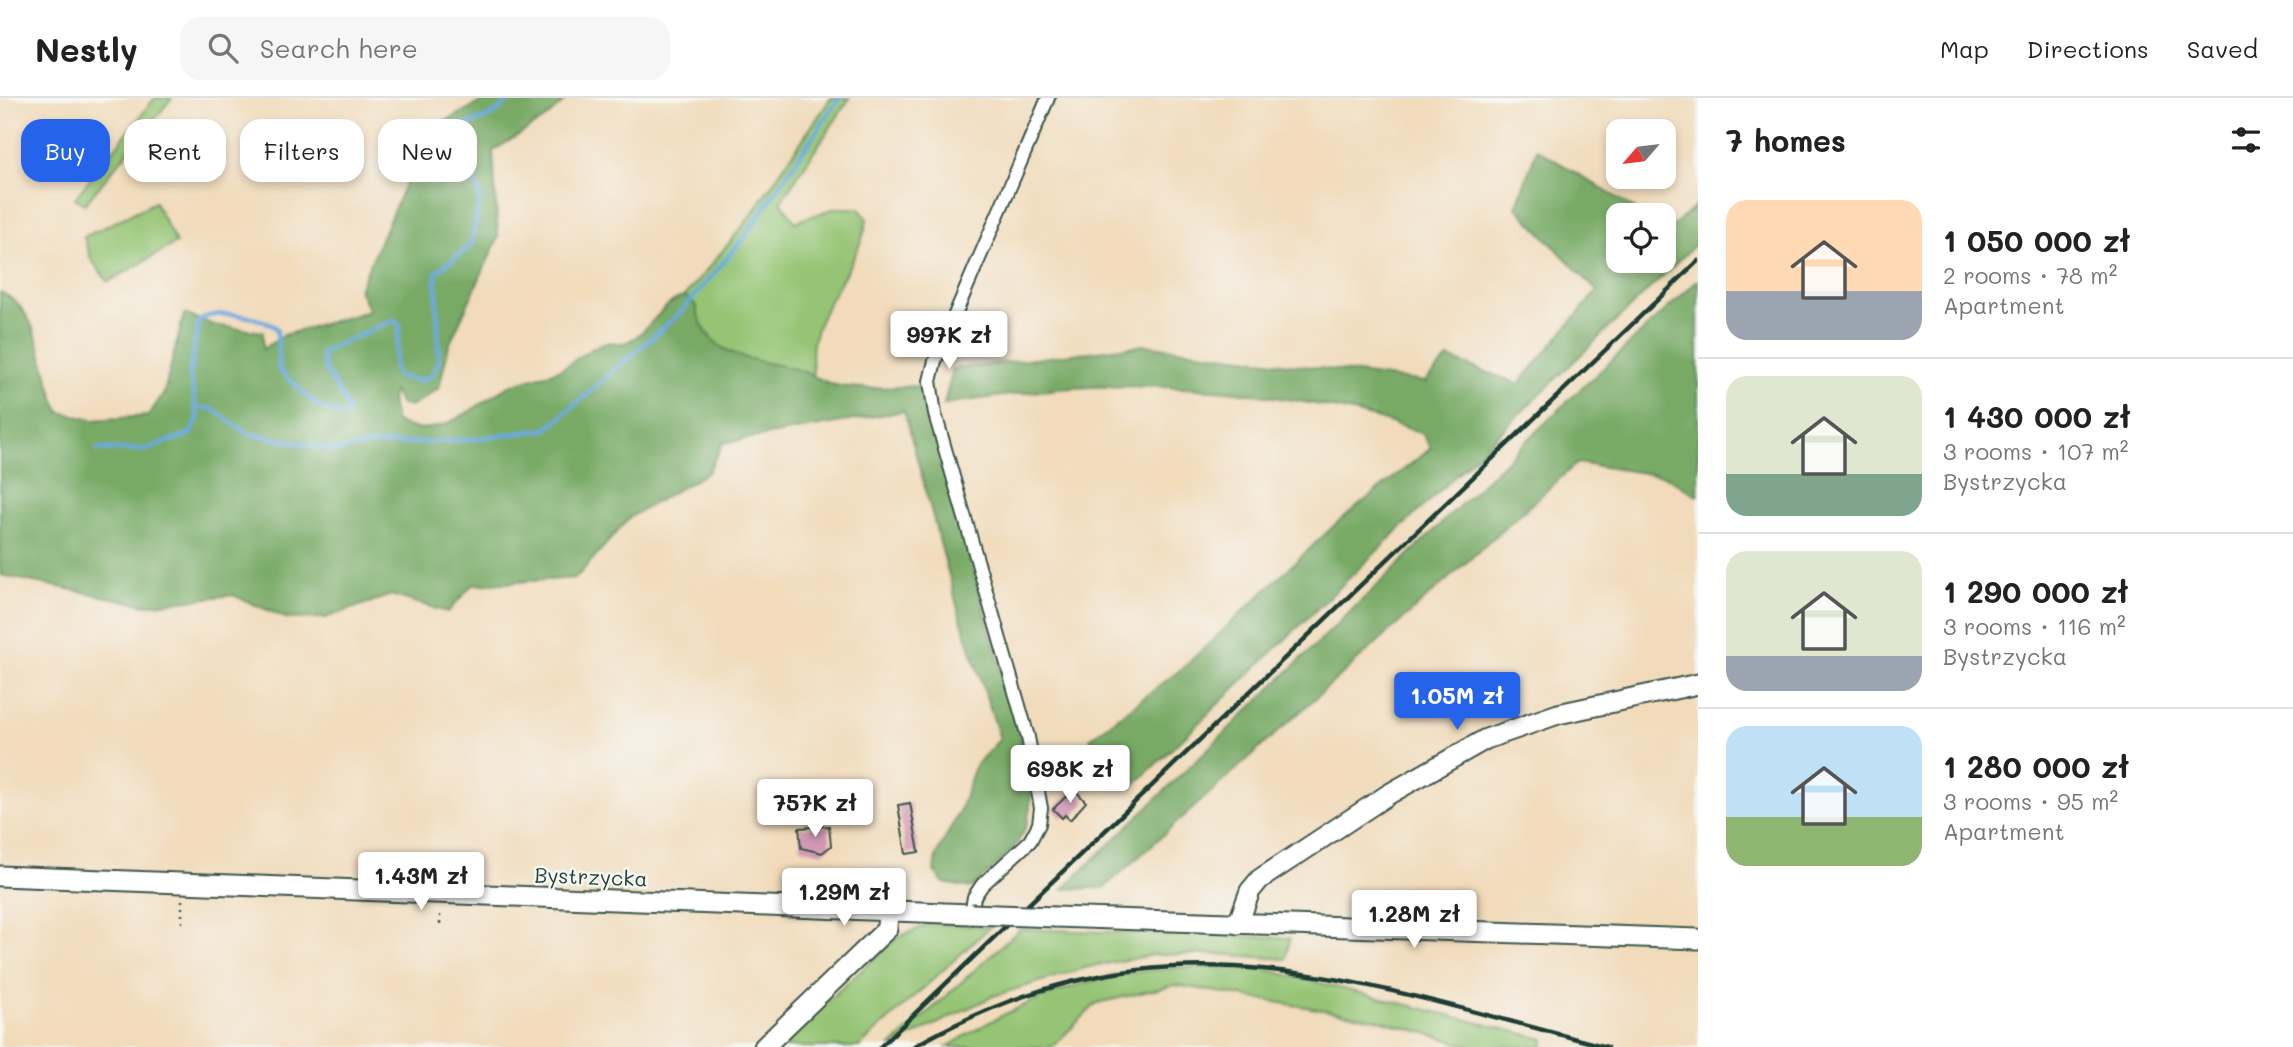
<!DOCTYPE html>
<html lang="en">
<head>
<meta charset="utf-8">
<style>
  body { margin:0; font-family:Mali,sans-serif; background:#f6f6f6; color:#222; height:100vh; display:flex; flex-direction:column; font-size:26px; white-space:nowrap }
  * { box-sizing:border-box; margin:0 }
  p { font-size:23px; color:#767676 }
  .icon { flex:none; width:38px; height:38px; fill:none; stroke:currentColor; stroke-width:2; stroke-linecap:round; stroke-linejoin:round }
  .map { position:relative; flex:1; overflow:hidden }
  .side { display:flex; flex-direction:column; background:#fff; width:595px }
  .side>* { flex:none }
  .top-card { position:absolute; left:21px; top:21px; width:665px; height:63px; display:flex; gap:14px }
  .needle { width:46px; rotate:242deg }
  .buttons { position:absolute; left:1606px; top:21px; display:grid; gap:14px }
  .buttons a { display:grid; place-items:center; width:70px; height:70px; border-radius:14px; background:#fff; box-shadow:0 4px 10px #0003; font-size:35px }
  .price { position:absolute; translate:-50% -60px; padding:0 16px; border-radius:7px; background:#fff; color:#222; font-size:23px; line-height:46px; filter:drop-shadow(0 2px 4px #0008) }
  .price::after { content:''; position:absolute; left:50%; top:42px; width:21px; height:16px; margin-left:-10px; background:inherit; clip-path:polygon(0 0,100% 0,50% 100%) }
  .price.on { background:#2563eb; color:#fff }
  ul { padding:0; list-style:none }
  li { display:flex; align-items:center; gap:21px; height:175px; padding:0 28px }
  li+li { border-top:2px solid #e0e0e0 }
  li span { display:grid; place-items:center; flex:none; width:196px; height:140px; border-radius:21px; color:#555 }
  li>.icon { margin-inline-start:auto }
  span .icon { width:84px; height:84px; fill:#fffc; stroke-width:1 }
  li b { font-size:30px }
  h2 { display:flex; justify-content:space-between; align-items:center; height:84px; padding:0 28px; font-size:30px }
  .pill { padding:0 24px; border-radius:21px; background:#fff; box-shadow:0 4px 10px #0003; font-size:24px; line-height:63px }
  .pill.on { background:#2563eb; color:#fff }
  header { display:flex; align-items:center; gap:42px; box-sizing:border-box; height:98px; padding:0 35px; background:#fff; border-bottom:2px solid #e0e0e0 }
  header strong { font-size:33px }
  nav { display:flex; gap:38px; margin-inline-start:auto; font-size:24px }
  .search { width:490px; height:63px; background:#f6f6f6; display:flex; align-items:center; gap:18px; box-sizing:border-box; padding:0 24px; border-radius:21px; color:#767676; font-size:26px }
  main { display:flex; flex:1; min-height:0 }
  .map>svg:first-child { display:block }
  .green { fill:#95c474; stroke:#5a8054; stroke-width:2 }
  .forest { fill:#78aa66; stroke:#4c744d; stroke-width:2 }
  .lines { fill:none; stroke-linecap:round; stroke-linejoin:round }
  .stream { stroke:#6baade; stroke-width:4.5 }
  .building { fill:#d299b4 }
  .street-casing { stroke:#3e5548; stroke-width:16 }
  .secondary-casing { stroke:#3e5548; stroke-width:23 }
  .path { stroke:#3e5548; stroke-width:2.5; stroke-dasharray:2 5; stroke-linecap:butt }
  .street { stroke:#fff; stroke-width:12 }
  .secondary { stroke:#fff; stroke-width:19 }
  .rail { stroke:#1f3d34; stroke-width:4.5 }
  .secondary-bridge-casing { stroke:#3e5548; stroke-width:23; stroke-linecap:butt }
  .secondary-bridge { stroke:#fff; stroke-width:19 }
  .labels { text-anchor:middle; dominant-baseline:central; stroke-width:5; stroke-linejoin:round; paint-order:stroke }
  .street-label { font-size:21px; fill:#1f3d34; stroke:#f6f6f2 }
</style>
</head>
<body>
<header>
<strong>Nestly</strong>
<div class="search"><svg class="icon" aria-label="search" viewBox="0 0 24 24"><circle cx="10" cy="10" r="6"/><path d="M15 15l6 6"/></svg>Search here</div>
<nav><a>Map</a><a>Directions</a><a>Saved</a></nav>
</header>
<main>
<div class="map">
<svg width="1698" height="949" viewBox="0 0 1698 949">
  <rect width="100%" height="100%" fill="#f6f6f2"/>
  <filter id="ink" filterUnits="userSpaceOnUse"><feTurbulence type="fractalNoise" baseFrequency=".0143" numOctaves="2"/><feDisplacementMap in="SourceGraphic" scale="14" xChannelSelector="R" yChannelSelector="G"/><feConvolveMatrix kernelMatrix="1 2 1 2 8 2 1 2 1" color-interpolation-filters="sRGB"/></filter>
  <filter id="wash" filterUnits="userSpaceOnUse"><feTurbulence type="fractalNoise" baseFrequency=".00686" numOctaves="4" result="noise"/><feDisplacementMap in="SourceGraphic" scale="28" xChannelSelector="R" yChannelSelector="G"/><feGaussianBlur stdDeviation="1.57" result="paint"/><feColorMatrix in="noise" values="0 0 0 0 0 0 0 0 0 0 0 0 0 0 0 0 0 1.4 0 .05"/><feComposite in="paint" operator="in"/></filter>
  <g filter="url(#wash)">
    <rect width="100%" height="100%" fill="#f1dbbb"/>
    <path class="green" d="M155 0H172L85 106 75 100Z
      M831 0H850L781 103 795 124 835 110H859L867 121C860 165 823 200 813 245 811 255 813 267 813 278 767 259 707 268 696 208L685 198 744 127Z
      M155 104 176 145 108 184 91 161 84 139Z
      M932 825 990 829 859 949H777L898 839Z
      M1020 831 1290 840 1286 861 1217 856 1152 857 1088 869 993 898 890 949Z
      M1182 869 1264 871 1544 941 1543 949H1474L1376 921 1176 887 1097 905 1052 949H947C998 916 1057 890 1117 877 1138 873 1161 872 1182 869Z"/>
    <path class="forest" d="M488 0H568L546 20 493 53 498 140 449 247 439 290 412 308 401 307 393 293 391 302 396 324C438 346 471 309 506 290 522 281 539 280 556 273 572 267 585 252 602 246 610 242 620 247 627 244 651 233 661 204 685 198L696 208C706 262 753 260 795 271 809 275 822 283 835 287 861 293 900 288 927 288L922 298 949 384 1030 674C1035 739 1017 749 971 790L944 785 934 773 936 758 960 712 975 668 1000 641 960 518 904 313 723 345 708 374 630 419 576 480 472 487 448 514 391 497 325 520 288 521 233 497 146 507 0 477V194C44 213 40 277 60 314L93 322 148 318 164 295 184 216 214 227 263 234V251L284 237 369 213 359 191 429 32Z
      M1537 51 1645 117H1619V163H1664V129L1669 131 1698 106V144L1131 690 1090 641 1184 569 1339 423 1431 350 1423 336C1324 297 1178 283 1071 290 1029 293 986 301 944 306L953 271 1145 247 1425 284 1448 260 1519 286 1597 193 1516 109Z
      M1698 182V398L1665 378 1577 365 1104 790 1063 791 1566 305Z"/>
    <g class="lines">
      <path class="stream" d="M195 310 213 311 246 335 337 353 369 347 466 342 547 331 680 215 744 140 839 0
        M98 351 144 352 190 336 198 321 190 275 199 223C215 210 263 218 277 231L279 272C296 287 323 321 348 316 345 292 321 279 322 254L394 222 400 228 394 267 397 278 420 283 431 278 439 263 436 174 471 147 480 101 473 73 456 32C479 19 492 24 510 0"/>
    </g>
    <g id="blocks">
      <path class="building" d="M1074 691 1086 704 1070 722 1065 717 1062 720 1053 711Z
        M910 705 919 754 906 756 898 707Z
        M829 728 831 748 822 755 801 750 799 730Z"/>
    </g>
  </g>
  <g filter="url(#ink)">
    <use href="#blocks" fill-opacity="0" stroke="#3e5548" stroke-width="2"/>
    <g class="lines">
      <defs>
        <path id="street" d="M971 816 974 799 982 787 1030 743 1039 726 1041 710 1028 639 935 316 930 283 935 263 1048 0"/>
        <path id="secondary" d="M0 778 971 816
          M1055 819 1698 841
          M1238 826 1250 793 1260 781 1389 696 1486 641 1558 616 1698 586
          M764 949 887 831 888 811"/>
      </defs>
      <use href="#street" class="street-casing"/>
      <use href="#secondary" class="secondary-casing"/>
      <path class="path" d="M430 781V769
        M182 825V802
        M440 826V812"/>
      <use href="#street" class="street"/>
      <use href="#secondary" class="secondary"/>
      <path class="rail" d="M880 949 1698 163
        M913 949C1164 806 1351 883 1607 949"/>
      <defs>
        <path id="secondary-bridge" d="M971 816 1055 819"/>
      </defs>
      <use href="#secondary-bridge" class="secondary-bridge-casing"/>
      <use href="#secondary-bridge" class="secondary-bridge"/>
    </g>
  </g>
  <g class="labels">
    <g class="street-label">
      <text transform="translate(591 778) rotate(2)">Bystrzycka</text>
    </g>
  </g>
</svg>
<div class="buttons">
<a><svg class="needle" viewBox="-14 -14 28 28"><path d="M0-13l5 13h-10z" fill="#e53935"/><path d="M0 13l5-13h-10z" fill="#767676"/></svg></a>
<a><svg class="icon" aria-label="locate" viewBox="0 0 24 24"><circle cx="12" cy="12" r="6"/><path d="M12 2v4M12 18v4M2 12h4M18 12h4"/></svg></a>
</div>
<b class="price" style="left:949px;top:273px">997K zł</b>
<b class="price on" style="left:1457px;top:634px">1.05M zł</b>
<b class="price" style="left:1070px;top:707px">698K zł</b>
<b class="price" style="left:815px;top:741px">757K zł</b>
<b class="price" style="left:421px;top:814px">1.43M zł</b>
<b class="price" style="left:844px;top:830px">1.29M zł</b>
<b class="price" style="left:1414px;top:852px">1.28M zł</b>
<div class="top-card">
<a class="pill on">Buy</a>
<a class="pill">Rent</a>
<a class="pill">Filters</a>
<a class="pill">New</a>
</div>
</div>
<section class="side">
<h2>7 homes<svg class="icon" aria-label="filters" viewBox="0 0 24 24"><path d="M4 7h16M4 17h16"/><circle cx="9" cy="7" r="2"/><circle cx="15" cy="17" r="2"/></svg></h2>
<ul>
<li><span style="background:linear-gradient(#ffd9b3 65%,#9aa5b1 0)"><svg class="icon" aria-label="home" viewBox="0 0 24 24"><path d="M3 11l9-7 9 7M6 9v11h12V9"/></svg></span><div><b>1 050 000 zł</b><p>2 rooms · 78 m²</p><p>Apartment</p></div></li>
<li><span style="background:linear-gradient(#dfe7d0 70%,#7fa58c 0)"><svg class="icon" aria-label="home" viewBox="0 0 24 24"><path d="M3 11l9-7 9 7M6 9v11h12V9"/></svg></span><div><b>1 430 000 zł</b><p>3 rooms · 107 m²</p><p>Bystrzycka</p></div></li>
<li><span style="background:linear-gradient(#dfe7d0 75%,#9aa5b1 0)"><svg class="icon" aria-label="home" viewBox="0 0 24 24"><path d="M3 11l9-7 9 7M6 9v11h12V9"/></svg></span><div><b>1 290 000 zł</b><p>3 rooms · 116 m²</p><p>Bystrzycka</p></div></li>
<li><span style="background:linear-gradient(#bfe0f5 65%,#8fb573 0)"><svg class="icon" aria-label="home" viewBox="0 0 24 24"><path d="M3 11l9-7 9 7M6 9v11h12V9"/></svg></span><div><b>1 280 000 zł</b><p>3 rooms · 95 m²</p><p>Apartment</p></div></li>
</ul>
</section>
</main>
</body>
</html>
